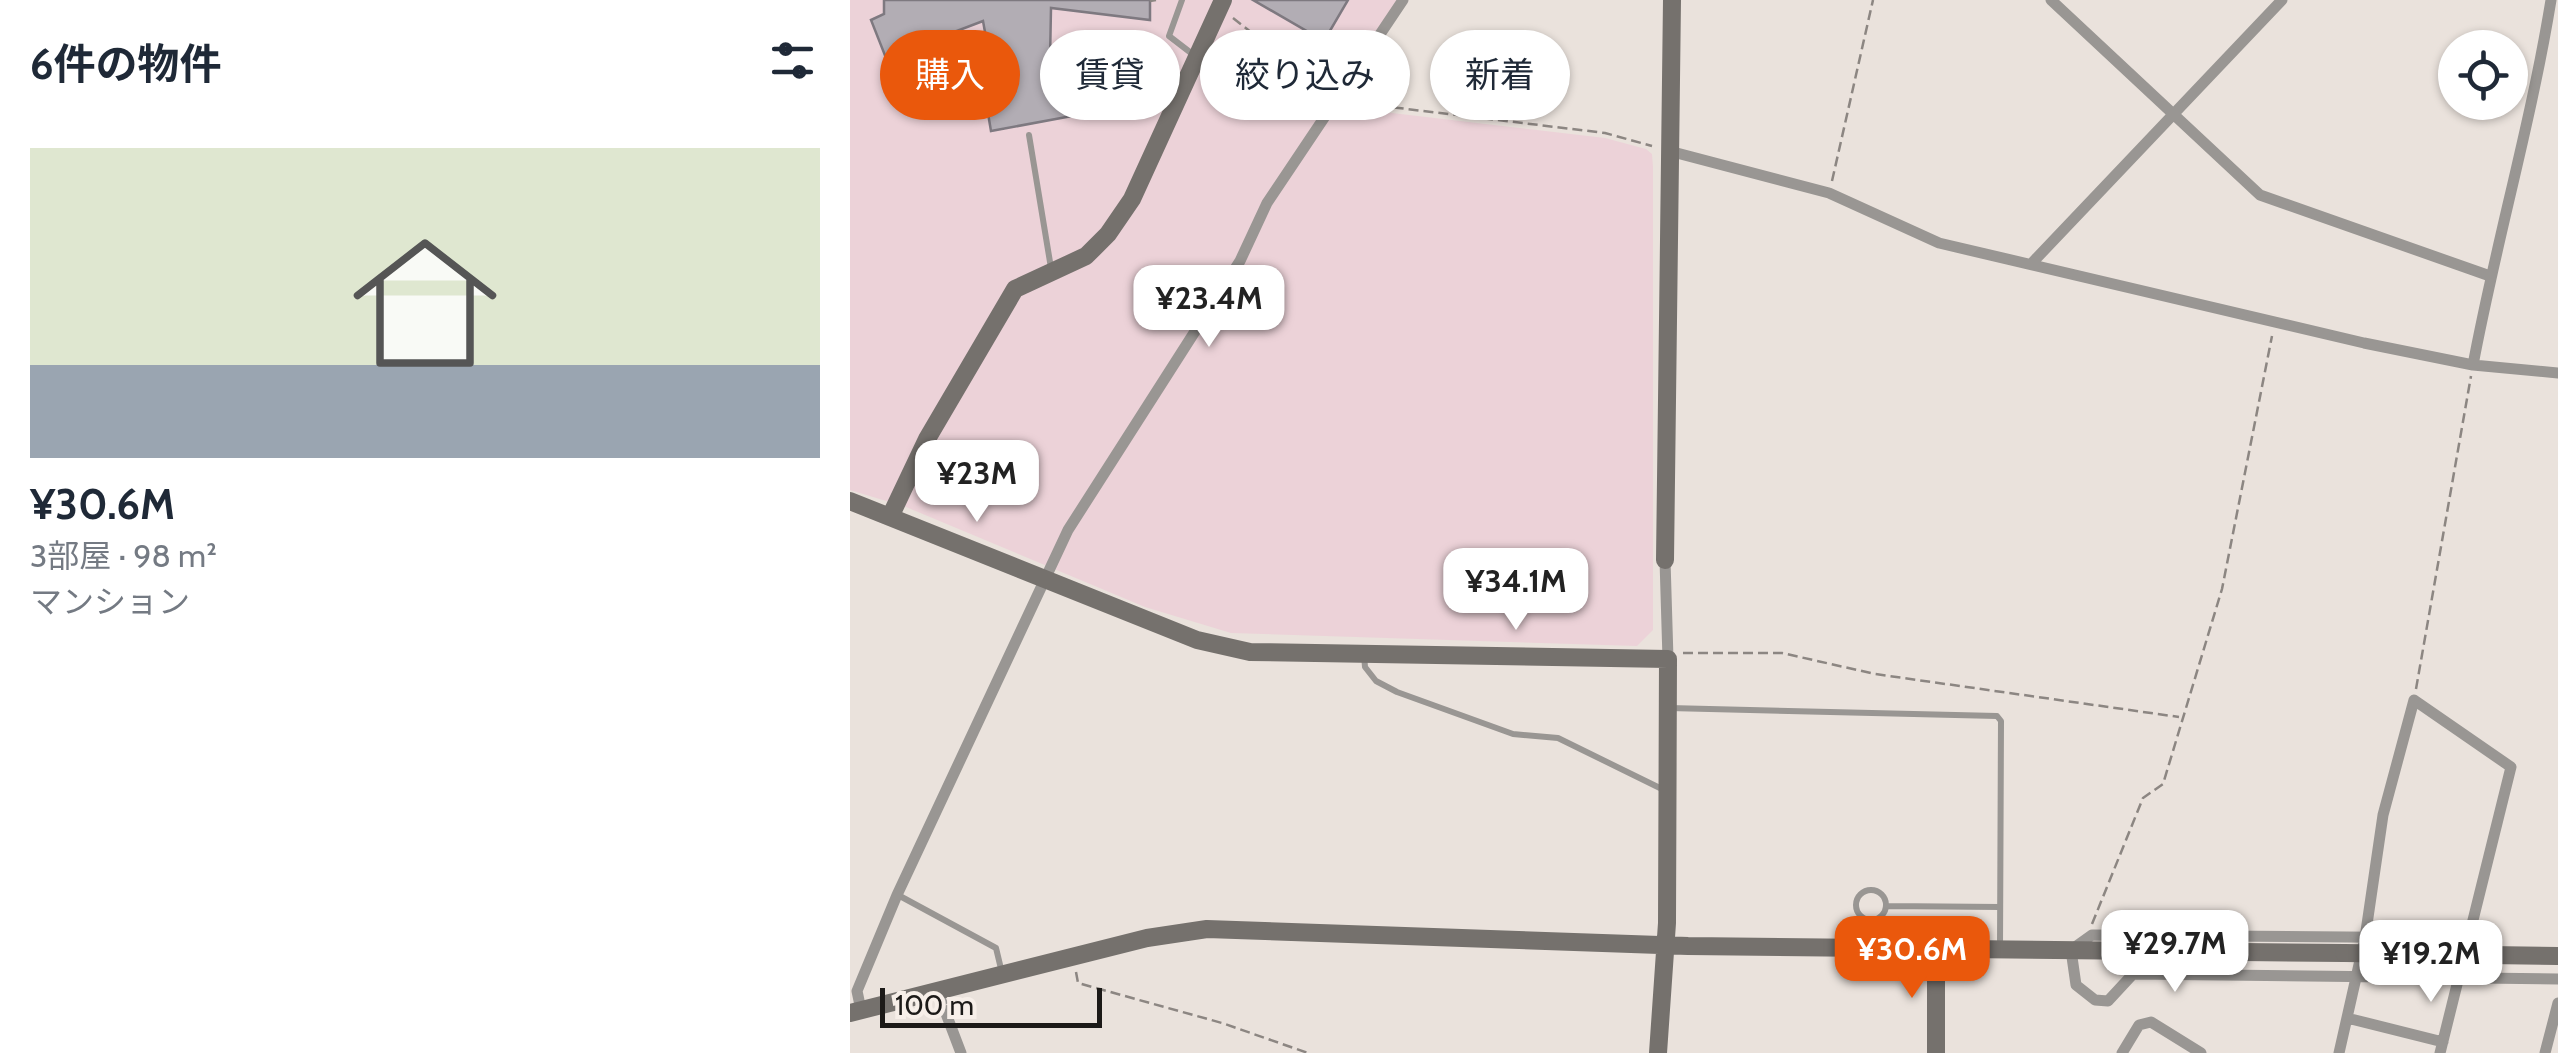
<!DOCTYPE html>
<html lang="ja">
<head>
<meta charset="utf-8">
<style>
  body { margin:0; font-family:Cabin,"Noto Sans JP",sans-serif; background:#f6f6f7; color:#1f2937; height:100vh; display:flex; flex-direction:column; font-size:38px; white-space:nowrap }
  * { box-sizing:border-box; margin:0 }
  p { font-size:32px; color:#747a83 }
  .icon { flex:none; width:55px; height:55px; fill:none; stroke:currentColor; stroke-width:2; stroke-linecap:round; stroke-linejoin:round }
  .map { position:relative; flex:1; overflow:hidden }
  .drawer { display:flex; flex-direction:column; background:#fff; width:850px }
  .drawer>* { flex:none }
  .banner { position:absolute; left:30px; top:30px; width:950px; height:90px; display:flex; gap:20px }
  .fabs { position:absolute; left:1588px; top:30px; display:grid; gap:20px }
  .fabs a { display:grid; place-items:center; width:90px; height:90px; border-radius:50%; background:#fff; box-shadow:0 2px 8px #0004; font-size:50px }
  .scale { position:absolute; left:30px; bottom:25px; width:222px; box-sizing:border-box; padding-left:10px; border:5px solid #1c1a18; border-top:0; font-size:28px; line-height:35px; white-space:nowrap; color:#1c1a18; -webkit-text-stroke:8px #f7efe9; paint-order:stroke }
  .price { position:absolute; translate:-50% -85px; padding:0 22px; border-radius:20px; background:#fff; color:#222; font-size:32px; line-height:65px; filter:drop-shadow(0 2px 5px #0008) }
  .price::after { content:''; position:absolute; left:50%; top:60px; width:30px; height:22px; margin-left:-15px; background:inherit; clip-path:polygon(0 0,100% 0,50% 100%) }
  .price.on { background:#ea580c; color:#fff }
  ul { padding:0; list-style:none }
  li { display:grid; align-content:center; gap:20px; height:530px; padding:0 30px }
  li+li { border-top:2px solid #e0e1e3 }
  li span { display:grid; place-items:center; height:310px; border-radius:0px; color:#555 }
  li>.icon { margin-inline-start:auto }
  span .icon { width:180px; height:180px; fill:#fffc; stroke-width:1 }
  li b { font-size:42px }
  h2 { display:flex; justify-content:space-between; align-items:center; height:120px; padding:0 30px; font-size:42px }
  .chip { padding:0 35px; border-radius:45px; background:#fff; box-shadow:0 2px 8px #0004; font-size:35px; line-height:90px }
  .chip.on { background:#ea580c; color:#fff }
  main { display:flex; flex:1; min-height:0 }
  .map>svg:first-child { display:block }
  .education { fill:#ecd2d8 }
  .building { fill:#b2adb4; stroke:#7e7980; stroke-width:2.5 }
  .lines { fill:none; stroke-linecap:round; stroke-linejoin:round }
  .path { stroke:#8c8682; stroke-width:2.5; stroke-dasharray:10 5; stroke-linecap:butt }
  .lane { stroke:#999693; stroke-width:6 }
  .street { stroke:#999693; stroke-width:11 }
  .secondary { stroke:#75716d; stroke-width:18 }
  .secondary-bridge { stroke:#75716d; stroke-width:18 }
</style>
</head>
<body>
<main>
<section class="drawer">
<h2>6件の物件<svg class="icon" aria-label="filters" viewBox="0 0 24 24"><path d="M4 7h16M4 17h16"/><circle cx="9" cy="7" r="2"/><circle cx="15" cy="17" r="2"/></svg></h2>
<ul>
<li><span style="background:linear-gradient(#dfe7d0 70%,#9aa5b1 0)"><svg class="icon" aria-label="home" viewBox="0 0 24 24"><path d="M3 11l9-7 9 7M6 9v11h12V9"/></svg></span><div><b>¥30.6M</b><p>3部屋 · 98 m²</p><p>マンション</p></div></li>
</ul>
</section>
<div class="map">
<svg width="1708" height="1053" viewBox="0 0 1708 1053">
  <rect width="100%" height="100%" fill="#eae2dc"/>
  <path class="education" d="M0 0H547L490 92H484L480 101 491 107 755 138 796 149 802 154 803 167V630L787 646 381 633 295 607 56 507 0 490Z"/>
  <path class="building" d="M34 0H300V20L201 8 200 60 206 71 214 70 222 116 141 131 132 78 141 77 140 68 154 66 137 43 133 21 36 58 21 20 34 14Z
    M403 0H498L474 41Z"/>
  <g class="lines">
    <path class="path" d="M300 1 306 0
      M383 18 475 90
      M499 102 755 133 802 146
      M982 181 1023 0
      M833 653H932L1025 674 1329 717
      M1566 689 1621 376
      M1242 924 1293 798 1313 784 1372 589 1422 336
      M226 972 228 983 372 1023 458 1053"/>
    <path class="lane" d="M332 0 319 36 345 56
      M179 135 201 268
      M514 655 515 667 526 681 547 692 663 734 708 738 816 791
      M819 708 1147 716 1151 721 1150 948
      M1006 905a15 15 0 1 1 30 0a15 15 0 1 1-30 0Z
      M48 895 146 948 152 973
      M1036 906 1150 907"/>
    <path class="street" d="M1201 0 1410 195 1640 276
      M823 152 979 193 1089 243 1514 343 1623 365 1708 373
      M1181 264 1432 0
      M1623 365C1646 242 1681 123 1701 0
      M815 560 818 659
      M1618 938 1242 935 1221 950 1226 985 1245 1000 1258 1001 1283 974 1708 979
      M87 990 111 1053
      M11 1010 7 991 47 895 218 530 390 261 417 203 553 0
      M1497 1018 1593 1042
      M1272 1053 1289 1025 1301 1022 1351 1053
      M1489 1053 1515 938 1533 815 1564 700 1661 767 1590 1053
      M1695 1053 1708 1003"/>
    <path class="secondary" d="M0 501 347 640 400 652 818 659 817 923 808 1053
      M41 515 77 439 165 289 236 256 258 234 282 199 373 0
      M815 560 822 0
      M1086 948V1053
      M0 1013 297 938 357 929 838 946 1494 953"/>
    <path class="secondary-bridge" d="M1494 953 1708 956"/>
  </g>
</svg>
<div class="fabs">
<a><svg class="icon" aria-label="locate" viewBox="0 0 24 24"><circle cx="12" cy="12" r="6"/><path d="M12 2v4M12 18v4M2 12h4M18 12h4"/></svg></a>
</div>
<div class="scale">100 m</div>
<b class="price" style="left:359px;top:350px">¥23.4M</b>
<b class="price" style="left:127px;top:525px">¥23M</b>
<b class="price" style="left:666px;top:633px">¥34.1M</b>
<b class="price" style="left:1325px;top:995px">¥29.7M</b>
<b class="price on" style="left:1062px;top:1001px">¥30.6M</b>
<b class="price" style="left:1581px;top:1005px">¥19.2M</b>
<div class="banner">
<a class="chip on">購入</a>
<a class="chip">賃貸</a>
<a class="chip">絞り込み</a>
<a class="chip">新着</a>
</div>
</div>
</main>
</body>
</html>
